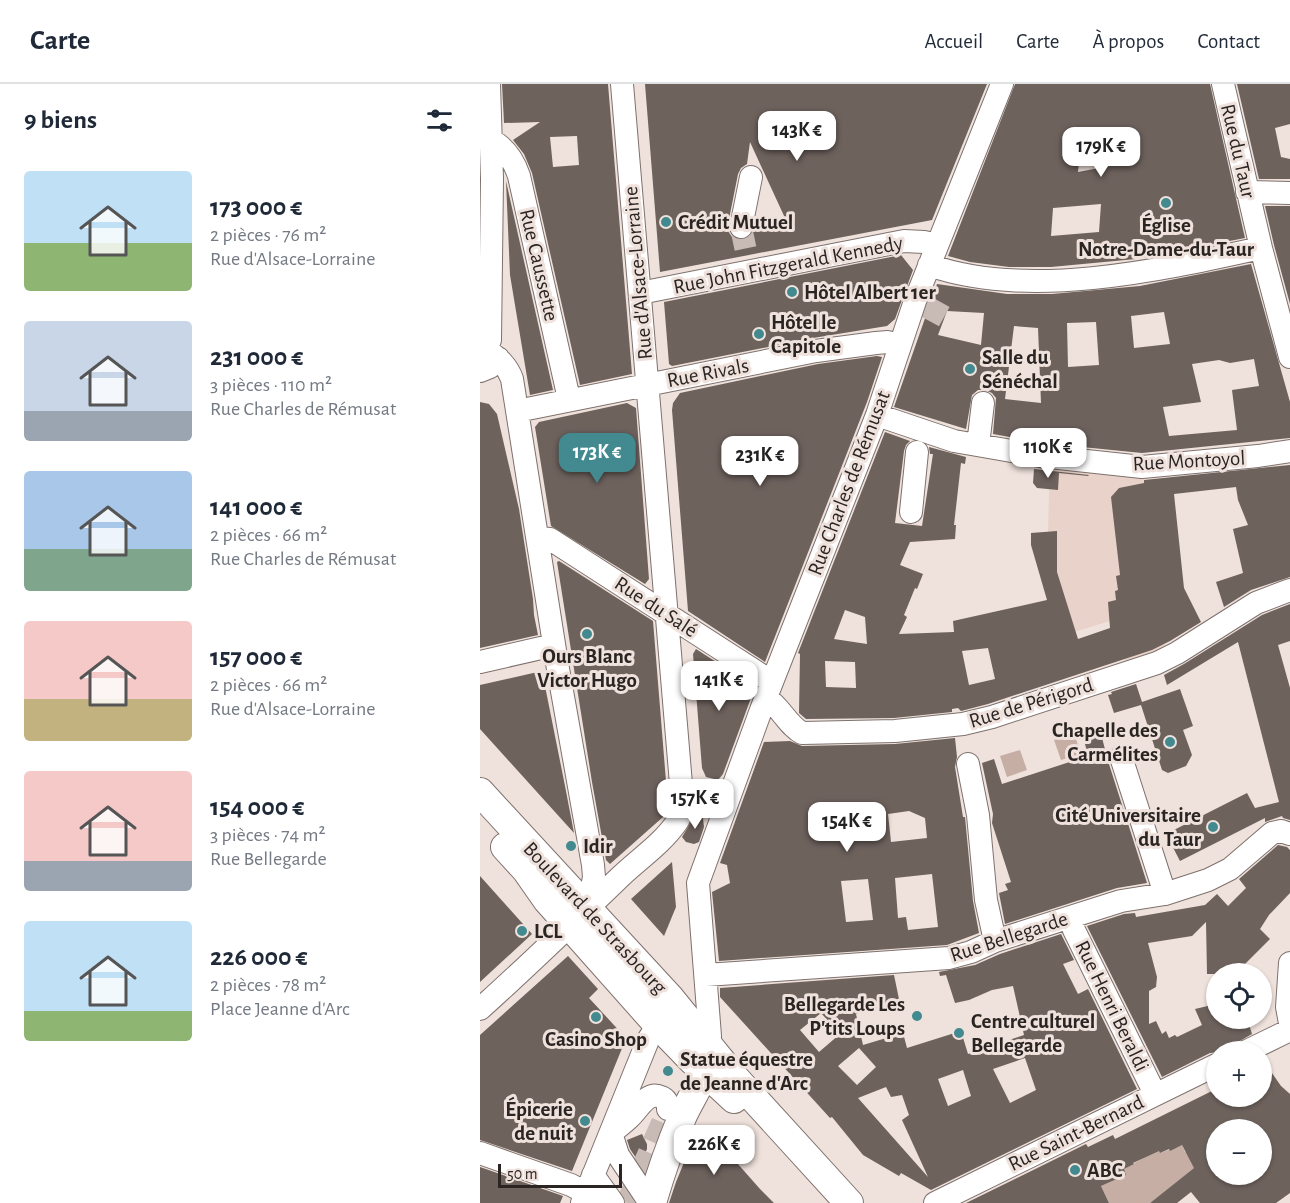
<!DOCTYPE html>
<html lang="fr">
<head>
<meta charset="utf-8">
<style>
  body { margin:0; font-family:"Alegreya Sans",sans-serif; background:#f6f6f7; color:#1f2937; height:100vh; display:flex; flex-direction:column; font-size:22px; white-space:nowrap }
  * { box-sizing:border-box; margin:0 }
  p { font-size:20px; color:#747a83 }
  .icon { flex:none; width:33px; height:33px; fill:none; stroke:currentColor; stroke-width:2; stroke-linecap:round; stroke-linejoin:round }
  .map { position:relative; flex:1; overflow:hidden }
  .drawer { display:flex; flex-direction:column; background:#fff; width:480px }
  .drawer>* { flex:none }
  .controls { position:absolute; left:726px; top:879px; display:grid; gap:12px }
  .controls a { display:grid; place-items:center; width:66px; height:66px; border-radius:50%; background:#fff; box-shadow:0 2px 4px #0004; font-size:30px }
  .scale { position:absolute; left:18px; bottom:15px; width:124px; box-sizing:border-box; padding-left:6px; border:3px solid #2a2523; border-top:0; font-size:16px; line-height:21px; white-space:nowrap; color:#2a2523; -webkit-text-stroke:4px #efe1db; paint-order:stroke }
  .price { position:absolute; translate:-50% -51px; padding:0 14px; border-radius:12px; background:#fff; color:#222; font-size:20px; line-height:39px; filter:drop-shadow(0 2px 3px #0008) }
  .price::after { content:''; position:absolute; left:50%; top:36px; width:18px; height:14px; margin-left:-9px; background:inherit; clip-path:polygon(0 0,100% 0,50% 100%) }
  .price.active { background:#428a90; color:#fff }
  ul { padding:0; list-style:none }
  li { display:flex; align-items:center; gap:18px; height:150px; padding:0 24px }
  li span { display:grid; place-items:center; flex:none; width:168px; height:120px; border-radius:6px; color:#555 }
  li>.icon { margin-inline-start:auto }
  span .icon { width:72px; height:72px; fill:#fffc; stroke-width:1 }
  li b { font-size:26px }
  h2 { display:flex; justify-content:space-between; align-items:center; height:72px; padding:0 24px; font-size:26px }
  header { display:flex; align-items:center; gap:36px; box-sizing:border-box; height:84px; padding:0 30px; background:#fff; border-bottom:2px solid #e0e1e3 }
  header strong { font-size:28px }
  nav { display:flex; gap:33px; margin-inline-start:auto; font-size:21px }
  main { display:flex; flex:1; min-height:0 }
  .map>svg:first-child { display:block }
  .built { fill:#e8d2ca }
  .green { fill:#c7aea5 }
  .building { fill:#6e625d; fill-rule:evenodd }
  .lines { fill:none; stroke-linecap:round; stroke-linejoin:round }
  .minor-tunnel { stroke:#c8bbb6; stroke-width:22; stroke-dasharray:22 11; stroke-linecap:butt }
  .minor-casing { stroke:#7e716d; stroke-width:24 }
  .major-casing { stroke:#7e716d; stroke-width:30 }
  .minor { stroke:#fff; stroke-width:22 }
  .major { stroke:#fff; stroke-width:28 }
  .poi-dot { fill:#428a90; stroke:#efe1db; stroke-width:2 }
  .labels { text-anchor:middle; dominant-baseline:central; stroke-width:6; stroke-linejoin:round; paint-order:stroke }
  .street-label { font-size:21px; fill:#2a2523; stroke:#efe1db }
  .poi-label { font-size:21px; font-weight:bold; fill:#2a2523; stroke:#efe1db; text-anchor:start }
</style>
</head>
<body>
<header>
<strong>Carte</strong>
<nav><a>Accueil</a><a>Carte</a><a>À propos</a><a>Contact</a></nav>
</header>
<main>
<section class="drawer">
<h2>9 biens<svg class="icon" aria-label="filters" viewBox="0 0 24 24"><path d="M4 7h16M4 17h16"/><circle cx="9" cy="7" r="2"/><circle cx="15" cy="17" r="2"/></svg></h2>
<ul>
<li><span style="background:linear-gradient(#bfe0f5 60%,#8fb573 0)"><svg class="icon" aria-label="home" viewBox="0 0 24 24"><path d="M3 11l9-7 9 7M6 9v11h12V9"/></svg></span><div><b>173 000 €</b><p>2 pièces · 76 m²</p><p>Rue d'Alsace-Lorraine</p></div></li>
<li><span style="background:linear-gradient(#c9d6e8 75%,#9aa5b1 0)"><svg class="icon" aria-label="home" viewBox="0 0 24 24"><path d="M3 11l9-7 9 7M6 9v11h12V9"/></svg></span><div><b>231 000 €</b><p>3 pièces · 110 m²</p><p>Rue Charles de Rémusat</p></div></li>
<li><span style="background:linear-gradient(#a9c7e8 65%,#7fa58c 0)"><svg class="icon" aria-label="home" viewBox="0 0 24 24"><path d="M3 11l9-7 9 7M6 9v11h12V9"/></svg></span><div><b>141 000 €</b><p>2 pièces · 66 m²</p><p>Rue Charles de Rémusat</p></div></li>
<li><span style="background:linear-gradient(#f6c9c9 65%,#c2b280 0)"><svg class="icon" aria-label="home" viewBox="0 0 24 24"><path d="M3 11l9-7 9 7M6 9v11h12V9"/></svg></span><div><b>157 000 €</b><p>2 pièces · 66 m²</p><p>Rue d'Alsace-Lorraine</p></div></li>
<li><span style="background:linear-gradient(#f6c9c9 75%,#9aa5b1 0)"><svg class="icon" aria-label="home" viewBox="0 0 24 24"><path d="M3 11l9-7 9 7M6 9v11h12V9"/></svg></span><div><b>154 000 €</b><p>3 pièces · 74 m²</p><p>Rue Bellegarde</p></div></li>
<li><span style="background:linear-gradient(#bfe0f5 75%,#8fb573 0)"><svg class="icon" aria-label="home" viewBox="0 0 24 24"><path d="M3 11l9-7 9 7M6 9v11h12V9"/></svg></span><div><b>226 000 €</b><p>2 pièces · 78 m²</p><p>Place Jeanne d'Arc</p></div></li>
</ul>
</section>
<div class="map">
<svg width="810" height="1119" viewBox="0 0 810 1119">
  <rect width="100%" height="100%" fill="#efe1db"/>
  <path class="built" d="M570 380 663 389 677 513 685 564 646 579 630 537 581 552 551 461V449L568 448Z"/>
  <path class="green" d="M594 649 601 670 581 676 574 656Z
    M540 666 547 686 527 693 520 672Z
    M733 1048 736 1056V1069L723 1077 670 1119H629L621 1102 646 1091 644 1085 679 1065 680 1069 702 1061 705 1068 711 1066Z"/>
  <path class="building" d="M22 0H128L152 290 100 301 52 89 44 70 33 56 60 38 24 39ZM97 52 99 81 73 83 70 53Z
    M165 0H507L452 136 180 188ZM270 58 305 134 275 140 271 152 266 156H259L252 153 248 147V140L258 90 261 84 267 80Z
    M535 0H730L765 154 656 175 571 183H529L490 178 468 172ZM630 48 635 81 598 88 602 51ZM621 120 619 148 571 152 573 124Z
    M757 0H810V40L795 44 801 73 810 75V95H779Z
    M26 97 73 306 50 311 30 191Z
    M785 122H810V220L794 161Z
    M421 171 433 186 415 235 407 242 333 254 192 282 189 280 184 218Z
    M771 180 810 318V354L662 369 562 359 513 350 516 314 512 309 505 306H498L492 311 486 345 414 323 457 200 527 210H572L660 202ZM467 227 504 229 501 261 458 251ZM684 228 690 260 654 264 651 232ZM616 238 619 281 588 283 587 239ZM534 242 558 244 561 319 525 315ZM774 275 779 302 752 306 757 346 689 352 683 323 721 318 712 280 739 276 750 279Z
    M397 272 402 273 387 318 285 578 208 527 192 326 193 319 200 309 338 280Z
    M0 318 9 320 17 330 39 425 53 515 54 531 58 551 0 564Z
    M147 319 156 324 169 495 165 500 71 442 55 343 59 338Z
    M405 348 430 357 426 361 424 367 415 439 442 442 453 370H450L449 363 486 373 485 380 481 379 474 441H476L475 455 430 458 420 481 443 490 437 505 435 504 424 531 427 533 419 550 474 548 473 537 567 516 551 461V449L577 447V488L598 555 630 544 628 518 636 516 635 507 638 506 636 492 640 491 631 413 639 404 664 399V396L810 381V493L771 506 744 523 736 498 763 489 753 445 768 441 758 416 756 403 694 410 704 504 721 538 690 557 672 566 508 620 481 627 478 624 472 625V628L414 634 326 635 319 629 320 570 318 569ZM365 526 385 533 387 560 354 555ZM508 564 515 595 489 601 482 567ZM345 577 375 578 376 604 346 603Z
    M554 385 609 391 608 392 579 389 578 406 557 404 553 399Z
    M79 477 173 537 188 722 183 733 130 780 126 776 112 698 77 478Z
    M810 520V557L798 561 810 604V736L803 734 802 732 785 738V734L700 777 686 750 767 709 775 724 799 718 758 558 687 601 684 591 704 580 782 531Z
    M216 565 275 603 243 690 238 696 226 693 222 684 213 570Z
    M62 587 85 702 94 749 0 645V601Z
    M656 600 662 618 700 605 713 642 703 646 712 671 706 682 688 689 682 686 661 621 634 629 628 611 632 610 631 608Z
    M619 642 628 677 667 799 637 804 525 840 519 809 528 806 525 800 531 798 512 739 513 730 502 679 514 675 522 700 608 672 602 648Z
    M475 654 477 673 475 683 483 733H485L493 817 499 849 467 861 239 877 232 808 250 799 247 781 240 779 284 658 310 657 322 662 415 660ZM429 727 445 734 447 754 411 758 408 730ZM452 790 458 843 428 846 426 833 418 834 415 794ZM388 795 393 836 366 838 361 797Z
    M222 726 224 743 219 758 214 760 206 758 202 753 214 733Z
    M798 761 807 763 810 766V809L789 831 780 845 790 855 765 880V890H727L726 838 712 852 668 859 677 893 676 903 669 907V940L676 937 682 950 686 947 689 954 695 951 697 953 722 941 715 925 736 920V934H767L772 950 741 968 730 969 682 993 607 842 644 830 655 829 656 833 725 821 737 810 748 822 766 804 759 795Z
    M192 778 196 823 184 852 151 815Z
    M0 792 52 850 0 898Z
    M581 850 594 876 583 880 598 910 608 905 657 1005 451 1106 421 1089 419 1092 383 1071 352 1033 350 1034 240 913V904L414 891 419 915 406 918 407 922 376 930 383 961 423 949 427 964 481 947 488 970 544 951 533 902 512 906 489 916 475 919 466 891 460 892 459 888 495 881 520 870ZM341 929 360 950 339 968 320 946ZM379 964 396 983 377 1001 358 982ZM545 974 556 1006 530 1019 513 985ZM483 986 491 1012 468 1022 458 995ZM406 1003 411 1013 422 1011 429 1031 422 1036 448 1093 378 1014Z
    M88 872 118 905 109 914 145 953V957L92 1087 0 1056V951Z
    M782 975 801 1002 810 1010V1109L796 1119H720L711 1108 697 1119H670L714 1084 702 1061 690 1067 689 1065 680 1069 679 1067 653 1079 654 1080 644 1085 646 1091 621 1102 629 1119H486L606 1060 608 1063 633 1051 635 1055 736 1005V1012H782ZM736 1046H782V1090H736Z
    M227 1045 280 1105 294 1119H189L196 1098 217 1047Z
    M162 1050 167 1060V1065L160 1080 150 1065 147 1056Z
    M0 1083 83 1112 80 1119H0Z"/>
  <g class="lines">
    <path class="minor-tunnel" d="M261 143 267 172
      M445 222 465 233
      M147 1119 188 1025"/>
    <defs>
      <path id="minor" d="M743 0 781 164 810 273
        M11 56C26 64 34 77 39 92L89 315
        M767 108 810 109
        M261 143 271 93
        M449 181C548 216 681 186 781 164
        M160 209 424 157 444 158 457 161
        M6 265 10 256 12 95 9 0
        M0 267 6 265C18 274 27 281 32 295L77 579 113 781 114 793 108 825
        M0 287 10 283 18 274
        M37 327 336 267 396 259 408 258 419 261
        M397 331 474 357 560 372 662 383 778 372 810 367
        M498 361 503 319
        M431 428 437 368
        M58 454 70 455 292 598
        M0 578 74 561
        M286 614C301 623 307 641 322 649L415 647 483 640 512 633 677 579 697 569 776 519 810 506
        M641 673 685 810
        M488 680 498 731 506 816 515 857
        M590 833 594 846 675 1010
        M810 879 807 923 810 939
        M226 891 469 874 491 868 515 857 641 817 685 810 728 796 750 785 792 749 801 747 810 750
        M0 925C47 883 92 839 137 796 156 777 181 761 197 738 202 731 202 721 202 712L142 0
        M229 961 230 952 218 799 281 626 397 331 435 217 522 0
        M765 968 810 946
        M0 1069 91 1101 106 1109 113 1119
        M113 1091 133 1119
        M102 1119 168 956 178 941 192 936
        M170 1119 138 1071 131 1049C137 1044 144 1039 150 1033 158 1026 167 1006 181 1013 186 1015 188 1019 188 1025
        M455 1119 736 981"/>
      <path id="major" d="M0 708 190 914 255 994 369 1119
        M25 763 46 786 67 816 178 941 212 976 254 1015
        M172 1119C181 1087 190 1062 203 1031 213 1010 225 995 227 972"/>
    </defs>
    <use href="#minor" class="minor-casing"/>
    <use href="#major" class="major-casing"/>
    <use href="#minor" class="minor"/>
    <use href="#major" class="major"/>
  </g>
  <g class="poi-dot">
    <circle cx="686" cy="119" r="6"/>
    <circle cx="186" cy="138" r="6"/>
    <circle cx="312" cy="208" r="6"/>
    <circle cx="279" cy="250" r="6"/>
    <circle cx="490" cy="285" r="6"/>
    <circle cx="107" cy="550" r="6"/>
    <circle cx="690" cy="658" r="6"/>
    <circle cx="733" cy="743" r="6"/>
    <circle cx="91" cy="762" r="6"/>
    <circle cx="42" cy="847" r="6"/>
    <circle cx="437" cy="932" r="6"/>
    <circle cx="116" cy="933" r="6"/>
    <circle cx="479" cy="949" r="6"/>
    <circle cx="188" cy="987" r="6"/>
    <circle cx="105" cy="1037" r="6"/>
    <circle cx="595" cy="1086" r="6"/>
  </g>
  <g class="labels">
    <g class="street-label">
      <text transform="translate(758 67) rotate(77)">Rue du Taur</text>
      <text transform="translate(59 181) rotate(77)">Rue Caussette</text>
      <text transform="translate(308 181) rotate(-11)">Rue John Fitzgerald Kennedy</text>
      <text transform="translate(158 189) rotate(-95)">Rue d'Alsace-Lorraine</text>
      <text transform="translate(228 289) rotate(-11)">Rue Rivals</text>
      <text transform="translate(709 377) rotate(-3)">Rue Montoyol</text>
      <text transform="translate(369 399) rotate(-69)">Rue Charles de Rémusat</text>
      <text transform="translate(176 523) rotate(33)">Rue du Salé</text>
      <text transform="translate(551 619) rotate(-17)">Rue de Périgord</text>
      <text transform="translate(115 834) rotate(47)">Boulevard de Strasbourg</text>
      <text transform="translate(529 853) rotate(-18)">Rue Bellegarde</text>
      <text transform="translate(632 922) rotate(64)">Rue Henri Beraldi</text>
      <text transform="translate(596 1049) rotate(-26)">Rue Saint-Bernard</text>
    </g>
    <g class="poi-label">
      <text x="198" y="138">Crédit Mutuel</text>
      <text x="686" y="141" text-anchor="middle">Église<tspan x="686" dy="24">Notre-Dame-du-Taur</tspan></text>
      <text x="324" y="208">Hôtel Albert 1er</text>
      <text x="291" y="238">Hôtel le<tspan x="291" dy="24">Capitole</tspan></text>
      <text x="502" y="273">Salle du<tspan x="502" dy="24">Sénéchal</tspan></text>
      <text x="107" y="572" text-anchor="middle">Ours Blanc<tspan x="107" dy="24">Victor Hugo</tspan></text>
      <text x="678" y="646" text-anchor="end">Chapelle des<tspan x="678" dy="24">Carmélites</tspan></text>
      <text x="721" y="731" text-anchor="end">Cité Universitaire<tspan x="721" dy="24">du Taur</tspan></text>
      <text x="103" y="762">Idir</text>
      <text x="54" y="847">LCL</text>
      <text x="425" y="920" text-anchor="end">Bellegarde Les<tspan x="425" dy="24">P'tits Loups</tspan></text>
      <text x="491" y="937">Centre culturel<tspan x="491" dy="24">Bellegarde</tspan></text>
      <text x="116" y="955" text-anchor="middle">Casino Shop</text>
      <text x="200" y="975">Statue équestre<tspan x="200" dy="24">de Jeanne d'Arc</tspan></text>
      <text x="93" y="1025" text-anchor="end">Épicerie<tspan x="93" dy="24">de nuit</tspan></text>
      <text x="607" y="1086">ABC</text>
    </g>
  </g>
</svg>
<div class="controls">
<a><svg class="icon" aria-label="locate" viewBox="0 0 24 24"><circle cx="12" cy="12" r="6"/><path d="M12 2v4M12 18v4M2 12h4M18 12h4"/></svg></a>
<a>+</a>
<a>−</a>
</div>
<div class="scale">50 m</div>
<b class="price" style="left:317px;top:78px">143K €</b>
<b class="price" style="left:621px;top:94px">179K €</b>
<b class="price" style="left:568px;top:395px">110K €</b>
<b class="price active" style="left:117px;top:400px">173K €</b>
<b class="price" style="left:280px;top:403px">231K €</b>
<b class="price" style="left:239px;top:628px">141K €</b>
<b class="price" style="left:215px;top:746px">157K €</b>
<b class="price" style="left:367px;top:769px">154K €</b>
<b class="price" style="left:234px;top:1092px">226K €</b>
</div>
</main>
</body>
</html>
